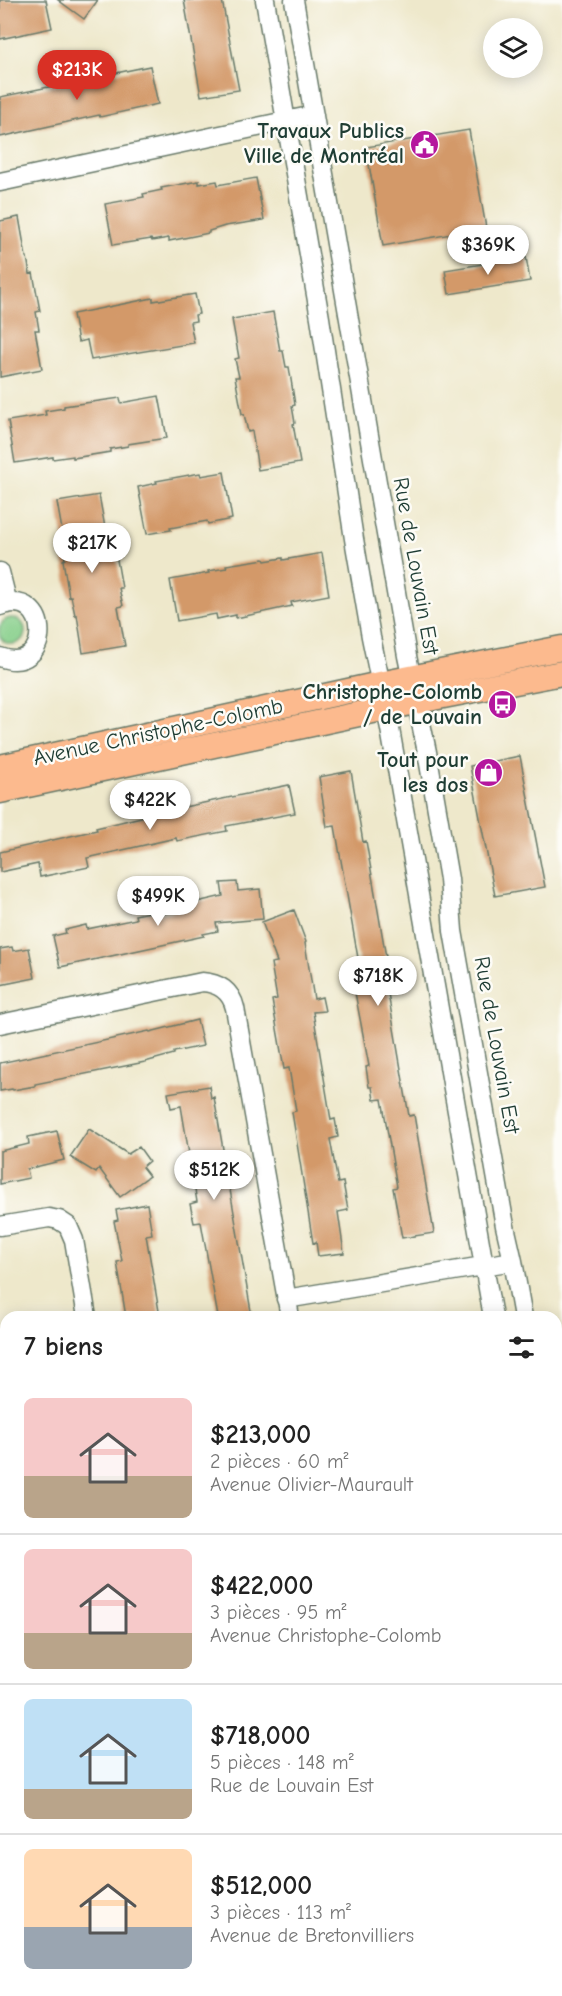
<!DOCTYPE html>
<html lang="fr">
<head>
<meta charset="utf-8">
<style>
  body { margin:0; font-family:"Comic Neue",sans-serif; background:#f2f2f2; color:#222; height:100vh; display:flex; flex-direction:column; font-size:22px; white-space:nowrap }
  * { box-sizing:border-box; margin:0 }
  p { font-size:20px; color:#767676 }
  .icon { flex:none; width:33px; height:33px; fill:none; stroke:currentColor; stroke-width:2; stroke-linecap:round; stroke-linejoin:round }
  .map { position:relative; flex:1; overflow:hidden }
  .details { position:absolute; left:0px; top:1311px; width:562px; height:686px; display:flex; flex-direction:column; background:#fff; border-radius:18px 18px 0 0; box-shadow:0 3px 15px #0003 }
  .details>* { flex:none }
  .fabs { position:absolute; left:483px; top:18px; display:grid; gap:12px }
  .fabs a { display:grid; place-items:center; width:60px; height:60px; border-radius:50%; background:#fff; box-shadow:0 3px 15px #0003; font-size:30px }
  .price { position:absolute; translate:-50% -51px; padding:0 14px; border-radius:21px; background:#fff; color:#222; font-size:20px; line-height:39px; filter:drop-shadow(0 2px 3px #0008) }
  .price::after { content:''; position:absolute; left:50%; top:36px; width:18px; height:14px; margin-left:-9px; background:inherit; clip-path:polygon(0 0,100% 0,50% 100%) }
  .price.current { background:#d93025; color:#fff }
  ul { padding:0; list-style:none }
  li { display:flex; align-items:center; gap:18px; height:150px; padding:0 24px }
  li+li { border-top:2px solid #e0e0e0 }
  li span { display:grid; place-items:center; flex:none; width:168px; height:120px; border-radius:9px; color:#555 }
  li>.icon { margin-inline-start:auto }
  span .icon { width:72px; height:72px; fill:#fffc; stroke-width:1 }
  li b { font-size:26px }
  h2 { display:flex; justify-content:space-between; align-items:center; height:72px; padding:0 24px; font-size:26px }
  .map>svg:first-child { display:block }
  .green { fill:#87cf8b; stroke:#538660; stroke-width:1.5 }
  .building { fill:#d39969 }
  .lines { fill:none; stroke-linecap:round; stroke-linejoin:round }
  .minor-casing { stroke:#677969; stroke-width:21 }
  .major-casing { stroke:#677969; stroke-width:27 }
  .minor { stroke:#fff; stroke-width:18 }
  .major { stroke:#fcba8e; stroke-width:24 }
  .labels { text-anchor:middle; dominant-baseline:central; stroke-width:5; stroke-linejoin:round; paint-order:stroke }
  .poi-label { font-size:22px; font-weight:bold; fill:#1f3d34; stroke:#fdfcf7; text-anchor:end }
  .street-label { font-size:22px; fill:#1f3d34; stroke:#fdfcf7 }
</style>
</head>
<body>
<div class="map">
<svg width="562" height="1996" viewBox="0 0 562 1996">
  <rect width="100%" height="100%" fill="#fdfcf7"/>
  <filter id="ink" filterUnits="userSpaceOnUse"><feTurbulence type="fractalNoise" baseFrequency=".0167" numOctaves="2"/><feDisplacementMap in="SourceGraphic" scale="12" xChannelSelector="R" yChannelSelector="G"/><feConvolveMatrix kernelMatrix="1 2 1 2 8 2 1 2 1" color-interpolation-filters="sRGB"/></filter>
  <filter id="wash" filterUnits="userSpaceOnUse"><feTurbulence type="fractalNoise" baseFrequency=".008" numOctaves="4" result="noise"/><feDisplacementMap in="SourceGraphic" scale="24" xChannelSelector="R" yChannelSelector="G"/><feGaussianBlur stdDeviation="1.35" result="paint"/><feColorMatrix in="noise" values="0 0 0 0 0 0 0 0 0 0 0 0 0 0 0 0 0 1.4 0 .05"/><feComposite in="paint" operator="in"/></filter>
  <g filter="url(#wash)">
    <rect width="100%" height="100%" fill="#eee8cb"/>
    <path class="green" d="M-1 631a13 13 0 1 1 26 0a13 13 0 1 1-26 0Z"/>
    <g id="blocks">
      <path class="building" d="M0 0H46L52 28 0 39Z
        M58 0H98L84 19Z
        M184 0H222L239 90 201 96Z
        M150 66 158 104 100 117 99 115 0 137V97Z
        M469 130 486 228 383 246 366 147Z
        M256 178 264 220 225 226 209 231V233L169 241V238L152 241 151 239 113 245 105 204 144 197 143 194 162 190 161 188 199 181V184L217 181 218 185Z
        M19 217 26 257H27L30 274 33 273 40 311 36 312 39 330H35L42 369 0 377V221Z
        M526 257 530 281 449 294 445 270Z
        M195 294 199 314 195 315 196 321 190 322 194 343 91 360 87 340 78 342 73 314 153 298V301Z
        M273 312 280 351H283L286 367H289L295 405 292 406 295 423 293 424 300 463 258 470 252 431 248 432 244 414H242L235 377H239L235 359 239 358 232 319Z
        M159 396 167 438 128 444V446L110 449V452L73 458V456L53 459V457L15 463 8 421 46 415 45 411 64 408V406L120 398 121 403Z
        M224 472 232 519 208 524 207 521 170 528 171 530 147 534 138 487 157 483 156 481 200 473 201 476Z
        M99 495 106 533H110L114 554H116L122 588H119L123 606 118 607 125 646 83 653 77 615H75L71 596 69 597 63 560 65 559 62 541H64L57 502Z
        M322 553 329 595 291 602 292 606 236 618V615L217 619 216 614 177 621 170 580 209 573 208 571 227 568 226 565 264 559 265 561 283 558V560Z
        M520 756 545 887 495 896 470 766Z
        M351 771 363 842 366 841 387 963 383 964 409 1116 414 1115 434 1233 402 1238 393 1188 397 1187 382 1099 374 1100 372 1087H369L366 1067 369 1066 353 982 362 981 335 826 327 827 319 777Z
        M289 785 295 813 226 826 227 831 177 841 176 838 87 858 89 867 40 877 38 864 0 872V852L97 830 96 828 170 810Z
        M237 882 238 891 260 889 263 919 216 923 218 931 203 934 204 936 60 967 53 936 66 933 65 930 86 925 87 929 136 919 135 915 155 911 156 915 186 908 195 905V903L197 902 223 896 221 883Z
        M294 910 306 942 305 943 314 999 322 997 325 1011 313 1012 331 1120 335 1119 338 1137 330 1139 338 1183 343 1182 348 1210 338 1212 344 1253 318 1256 316 1242 313 1243 292 1112 296 1111 289 1068 284 1069 272 1000 277 999 271 963 277 962 262 922Z
        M12 947 13 951 29 948 35 978 0 985V949Z
        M197 1020 203 1046 174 1052V1054L145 1062 35 1084V1086L13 1090 12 1089 0 1091V1063L149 1031 150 1032Z
        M209 1086 211 1098 214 1097 252 1317H218L201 1222 194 1223 190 1204 197 1202 181 1106 171 1108 168 1093Z
        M89 1129 128 1154 139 1147 149 1161 142 1167 149 1176 120 1197 99 1168 96 1173 70 1157Z
        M57 1131 64 1160 27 1169 29 1178 0 1184V1151L29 1144 28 1137Z
        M147 1204 152 1234 146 1235 160 1317H126L117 1262 122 1261 114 1221 118 1220 116 1210Z"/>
    </g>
  </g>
  <g filter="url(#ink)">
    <use href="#blocks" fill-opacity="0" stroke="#677969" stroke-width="1.5"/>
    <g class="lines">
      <defs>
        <path id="minor" d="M265 0 320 318 354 539 371 637 390 729 493 1317
          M294 0 407 656 427 752 449 879 453 931 505 1226 513 1261 523 1317
          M0 182 314 115
          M0 572 8 604
          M0 606C52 586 53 677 0 657
          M0 1024 202 982C219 983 231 991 235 1008L290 1317
          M0 1226 49 1218 59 1220 68 1226 74 1240 87 1317
          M286 1299 513 1261
          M556 1529 562 1559
          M556 1664 562 1663
          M556 1695 562 1727
          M0 1720H6
          M556 1892 562 1891
          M0 1920H6
          M396 1990 397 1996"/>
        <path id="major" d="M0 767 380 684 562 648
          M0 791 438 697 562 673"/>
      </defs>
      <use href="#minor" class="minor-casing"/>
      <use href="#major" class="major-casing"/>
      <use href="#minor" class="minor"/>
      <use href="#major" class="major"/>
    </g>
  </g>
  <defs>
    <symbol id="civic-disc" viewBox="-11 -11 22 22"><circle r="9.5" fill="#b5179e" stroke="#fdfcf7"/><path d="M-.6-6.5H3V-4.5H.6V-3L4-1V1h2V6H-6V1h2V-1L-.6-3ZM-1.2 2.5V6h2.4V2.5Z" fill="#fff"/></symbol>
    <symbol id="bus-disc" viewBox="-11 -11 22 22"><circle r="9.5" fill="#b5179e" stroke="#fdfcf7"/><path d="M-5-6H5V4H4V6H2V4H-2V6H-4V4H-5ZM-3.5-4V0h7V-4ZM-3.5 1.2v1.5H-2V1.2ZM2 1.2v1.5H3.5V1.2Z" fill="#fff"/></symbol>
    <symbol id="shop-disc" viewBox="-11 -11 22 22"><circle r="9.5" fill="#b5179e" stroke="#fdfcf7"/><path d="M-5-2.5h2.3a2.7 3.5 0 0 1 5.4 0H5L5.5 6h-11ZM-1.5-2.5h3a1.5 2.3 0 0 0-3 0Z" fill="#fff"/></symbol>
  </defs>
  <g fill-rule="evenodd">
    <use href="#civic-disc" x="408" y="128" width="33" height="33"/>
    <use href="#bus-disc" x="486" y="688" width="33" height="33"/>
    <use href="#shop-disc" x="472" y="756" width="33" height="33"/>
  </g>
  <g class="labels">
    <g class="poi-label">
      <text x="404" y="131">Travaux Publics<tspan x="404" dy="25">Ville de Montréal</tspan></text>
      <text x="482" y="692">Christophe-Colomb<tspan x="482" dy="25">/ de Louvain</tspan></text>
      <text x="468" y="760">Tout pour<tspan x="468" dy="25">les dos</tspan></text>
    </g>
    <g class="street-label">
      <text transform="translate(416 566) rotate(80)">Rue de Louvain Est</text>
      <text transform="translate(158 732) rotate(-12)">Avenue Christophe-Colomb</text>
      <text transform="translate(497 1045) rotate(80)">Rue de Louvain Est</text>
    </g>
  </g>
</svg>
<div class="fabs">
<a><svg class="icon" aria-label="layers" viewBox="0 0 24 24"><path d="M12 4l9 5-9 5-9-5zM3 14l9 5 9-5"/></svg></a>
</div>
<b class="price current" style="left:77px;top:101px">$213K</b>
<b class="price" style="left:488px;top:276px">$369K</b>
<b class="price" style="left:92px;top:574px">$217K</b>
<b class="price" style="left:150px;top:831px">$422K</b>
<b class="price" style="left:158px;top:927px">$499K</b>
<b class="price" style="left:378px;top:1007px">$718K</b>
<b class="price" style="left:214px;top:1201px">$512K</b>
<section class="details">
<h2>7 biens<svg class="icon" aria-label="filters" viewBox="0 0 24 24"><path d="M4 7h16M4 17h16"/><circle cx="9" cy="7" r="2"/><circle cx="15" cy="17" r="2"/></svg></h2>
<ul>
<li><span style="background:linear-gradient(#f6c9c9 65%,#b9a48a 0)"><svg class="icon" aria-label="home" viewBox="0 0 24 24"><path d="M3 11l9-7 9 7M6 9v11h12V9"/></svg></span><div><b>$213,000</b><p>2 pièces · 60 m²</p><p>Avenue Olivier-Maurault</p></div></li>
<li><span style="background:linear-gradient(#f6c9c9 70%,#b9a48a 0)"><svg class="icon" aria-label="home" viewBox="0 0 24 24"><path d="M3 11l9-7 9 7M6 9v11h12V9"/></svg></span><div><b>$422,000</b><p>3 pièces · 95 m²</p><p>Avenue Christophe-Colomb</p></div></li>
<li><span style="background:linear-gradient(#bfe0f5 75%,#b9a48a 0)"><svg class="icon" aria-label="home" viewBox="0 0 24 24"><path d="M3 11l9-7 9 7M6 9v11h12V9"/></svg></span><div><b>$718,000</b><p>5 pièces · 148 m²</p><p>Rue de Louvain Est</p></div></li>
<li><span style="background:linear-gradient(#ffd9b3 65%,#9aa5b1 0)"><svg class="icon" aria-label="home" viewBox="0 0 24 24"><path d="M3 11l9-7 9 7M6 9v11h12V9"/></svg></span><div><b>$512,000</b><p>3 pièces · 113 m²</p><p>Avenue de Bretonvilliers</p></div></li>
</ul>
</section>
</div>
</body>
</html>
